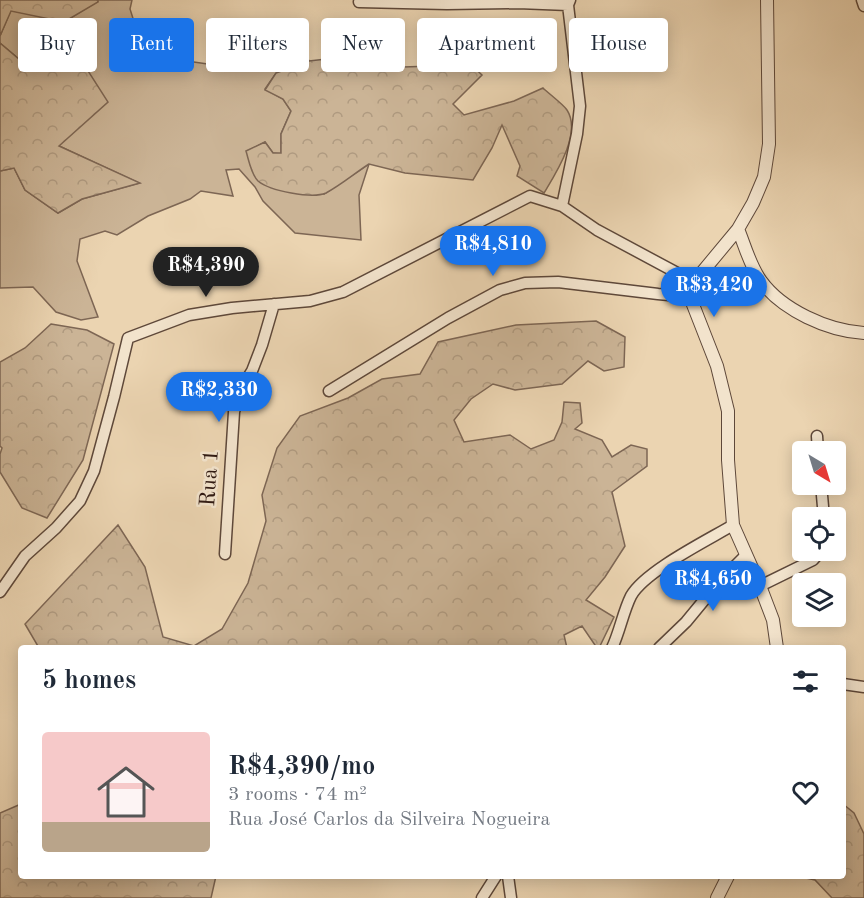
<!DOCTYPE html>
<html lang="en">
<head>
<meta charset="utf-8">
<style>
  body { margin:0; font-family:"Old Standard TT",serif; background:#f2f2f3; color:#1f2937; height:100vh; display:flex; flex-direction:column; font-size:22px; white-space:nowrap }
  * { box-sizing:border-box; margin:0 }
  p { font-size:20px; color:#747a83 }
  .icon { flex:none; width:33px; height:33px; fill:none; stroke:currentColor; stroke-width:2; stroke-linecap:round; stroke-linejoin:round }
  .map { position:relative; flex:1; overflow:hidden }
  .details { position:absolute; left:18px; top:645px; width:828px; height:234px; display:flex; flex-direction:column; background:#fff; border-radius:6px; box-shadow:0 3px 15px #0003 }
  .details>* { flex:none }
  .hud { position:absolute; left:18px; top:18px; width:828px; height:54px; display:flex; gap:12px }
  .needle { width:39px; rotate:142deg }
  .fabs { position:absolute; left:792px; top:441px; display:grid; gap:12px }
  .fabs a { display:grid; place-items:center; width:54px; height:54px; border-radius:6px; background:#fff; box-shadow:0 3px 15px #0003; font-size:30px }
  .price { position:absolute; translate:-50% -51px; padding:0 14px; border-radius:21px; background:#1a73e8; color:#fff; font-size:20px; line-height:39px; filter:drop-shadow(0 2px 3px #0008) }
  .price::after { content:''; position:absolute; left:50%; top:36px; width:18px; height:14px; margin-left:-9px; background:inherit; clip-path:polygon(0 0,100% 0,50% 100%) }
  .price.current { background:#222; color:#fff }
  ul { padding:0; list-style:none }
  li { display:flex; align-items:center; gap:18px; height:150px; padding:0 24px }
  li+li { border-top:2px solid #e0e1e3 }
  li span { display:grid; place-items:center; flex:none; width:168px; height:120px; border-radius:6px; color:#555 }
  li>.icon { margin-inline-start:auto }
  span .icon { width:72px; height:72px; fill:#fffc; stroke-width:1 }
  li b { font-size:26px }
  h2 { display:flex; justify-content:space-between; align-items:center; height:72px; padding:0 24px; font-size:26px }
  .tag { padding:0 21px; border-radius:6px; background:#fff; box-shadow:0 3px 15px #0003; font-size:21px; line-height:54px }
  .tag.current { background:#1a73e8; color:#fff }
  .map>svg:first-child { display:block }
  .green { fill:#cbb496; stroke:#7d6654; stroke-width:1.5 }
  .forest { fill:url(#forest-crowns); stroke:#7d6654; stroke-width:1.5 }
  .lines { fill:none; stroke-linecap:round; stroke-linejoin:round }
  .minor-casing { stroke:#5e483a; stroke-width:13 }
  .tertiary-casing { stroke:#5e483a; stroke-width:14 }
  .minor { stroke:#f2e3cc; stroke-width:10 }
  .tertiary { stroke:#f2e3cc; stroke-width:12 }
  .labels { text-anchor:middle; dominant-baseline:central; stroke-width:5; stroke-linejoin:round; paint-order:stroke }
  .street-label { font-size:22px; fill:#2f1912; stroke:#f2e3cc }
</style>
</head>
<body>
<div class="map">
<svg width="864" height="898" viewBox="0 0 864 898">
  <defs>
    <pattern id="forest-crowns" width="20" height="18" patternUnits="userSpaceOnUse" patternTransform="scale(1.5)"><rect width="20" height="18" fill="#cbb496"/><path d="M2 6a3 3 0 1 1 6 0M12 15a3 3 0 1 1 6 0" fill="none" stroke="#af9a80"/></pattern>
  </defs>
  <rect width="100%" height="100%" fill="#ebd4b1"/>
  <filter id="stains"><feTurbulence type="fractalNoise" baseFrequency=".00333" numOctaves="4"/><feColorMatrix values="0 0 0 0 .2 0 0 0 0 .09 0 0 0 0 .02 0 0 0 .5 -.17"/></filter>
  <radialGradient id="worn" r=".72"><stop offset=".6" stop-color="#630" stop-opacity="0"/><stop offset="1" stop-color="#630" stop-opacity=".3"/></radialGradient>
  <path class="green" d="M97 0H132L130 9 142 47 180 60 242 69 265 41 301 42 309 61 276 73 265 89 283 99 291 111 281 134V154L273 153 265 142 247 151 324 194 369 164 359 195 361 240 295 233 263 201 255 187 239 169 226 170 233 196 201 191 190 199 148 216 117 235 105 231 80 239 77 261 98 317 81 320 56 312 33 287 0 288V171L14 168 25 190 58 213 82 199 139 183 59 146 20 60 0 43V36L11 10 64 22 98 1Z"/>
  <path class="forest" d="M0 0H97L98 2 64 22 11 11 0 36Z
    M0 43 20 60 76 52 108 102 59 146 140 183 82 199 58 213 25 190 14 168 0 171Z
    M370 54 403 67 433 66 468 62 482 75 453 104 464 115 514 101 543 88C548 93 564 105 567 110 582 133 556 173 544 193L517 176 520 166 502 125 492 148 473 180 405 173 369 164C355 173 341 185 326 193 312 199 270 191 258 181 251 174 249 161 246 151L265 142 273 153H281V134L291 111 283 99 265 90 276 73 309 61Z
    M596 321 625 337 624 367 604 371 588 361 562 384 515 390 493 384 471 399 454 420 464 442 510 435 531 449 554 440 562 422 564 402 580 403 582 423 575 429 602 440 612 457 631 445 647 449V466L612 492 625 546 605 577 586 600 614 617 599 648H597L582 626 564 635 567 648H39L25 624 118 525 145 567 163 637 194 646 222 629 248 583 266 521 262 495 277 448 300 416 348 398 382 379 420 374 438 342 516 325Z
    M51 324 87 330 114 344 83 460 47 518 22 508 0 472V454L2 448 0 446V362L25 348Z
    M21 804V876H216L211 898H0V813Z
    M843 804 854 813 864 834V898H832L815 880 797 876H843Z"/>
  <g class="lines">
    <defs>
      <path id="minor" d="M862 0 864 6
        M359 2 447 4 518 3 568 5
        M562 206 577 134 580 106 568 5 570 0
        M329 391 448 318 500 290 525 283 558 282 658 294 690 297
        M817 436 818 452
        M821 484 824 518
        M225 554 234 412 239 392 252 371 262 345 274 304
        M760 586 813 560 822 550
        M0 592 25 556 56 528 80 501 94 471 114 397 128 338 189 315 232 308 310 301 343 292 530 196 562 206 597 230 694 282
        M612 648C620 631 623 612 631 596 645 571 708 540 733 525
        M659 648 686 622 719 582 746 555
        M843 684 864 687
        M508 876 511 898
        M482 898 496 876"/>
      <path id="tertiary" d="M767 0 769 144 764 177 753 203 738 229 694 282 690 297 717 366 728 411V460L733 525 760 586 773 620 777 648
        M738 229C745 246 750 266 761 281 782 310 828 331 864 333
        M717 898 728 876"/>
    </defs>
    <use href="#minor" class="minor-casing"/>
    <use href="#tertiary" class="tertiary-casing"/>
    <use href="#minor" class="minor"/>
    <use href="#tertiary" class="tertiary"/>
  </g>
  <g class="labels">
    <g class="street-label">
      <text transform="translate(210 478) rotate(-86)">Rua 1</text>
    </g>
  </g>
  <rect width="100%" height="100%" filter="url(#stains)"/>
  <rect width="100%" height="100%" fill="url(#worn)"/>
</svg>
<div class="fabs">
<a><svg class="needle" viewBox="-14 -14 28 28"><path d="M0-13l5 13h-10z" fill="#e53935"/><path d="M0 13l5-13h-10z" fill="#747a83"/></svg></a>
<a><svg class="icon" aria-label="locate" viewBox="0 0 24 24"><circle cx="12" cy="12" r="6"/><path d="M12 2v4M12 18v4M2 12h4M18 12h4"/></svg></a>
<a><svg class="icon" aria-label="layers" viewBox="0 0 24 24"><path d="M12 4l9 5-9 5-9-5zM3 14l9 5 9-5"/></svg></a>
</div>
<b class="price" style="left:493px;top:277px">R$4,810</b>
<b class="price current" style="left:206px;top:298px">R$4,390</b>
<b class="price" style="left:714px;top:318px">R$3,420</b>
<b class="price" style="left:219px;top:423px">R$2,330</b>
<b class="price" style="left:713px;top:612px">R$4,650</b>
<div class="hud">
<a class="tag">Buy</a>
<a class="tag current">Rent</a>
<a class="tag">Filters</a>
<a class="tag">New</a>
<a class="tag">Apartment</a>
<a class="tag">House</a>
</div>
<section class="details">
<h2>5 homes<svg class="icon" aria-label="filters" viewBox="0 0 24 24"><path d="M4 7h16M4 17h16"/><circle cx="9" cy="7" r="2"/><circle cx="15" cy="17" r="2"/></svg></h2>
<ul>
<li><span style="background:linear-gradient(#f6c9c9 75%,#b9a48a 0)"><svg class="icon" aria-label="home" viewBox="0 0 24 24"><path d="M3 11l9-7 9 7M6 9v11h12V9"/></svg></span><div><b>R$4,390/mo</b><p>3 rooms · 74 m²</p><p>Rua José Carlos da Silveira Nogueira</p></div><svg class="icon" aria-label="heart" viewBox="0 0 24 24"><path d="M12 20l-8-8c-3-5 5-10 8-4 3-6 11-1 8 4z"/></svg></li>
</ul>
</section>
</div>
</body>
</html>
